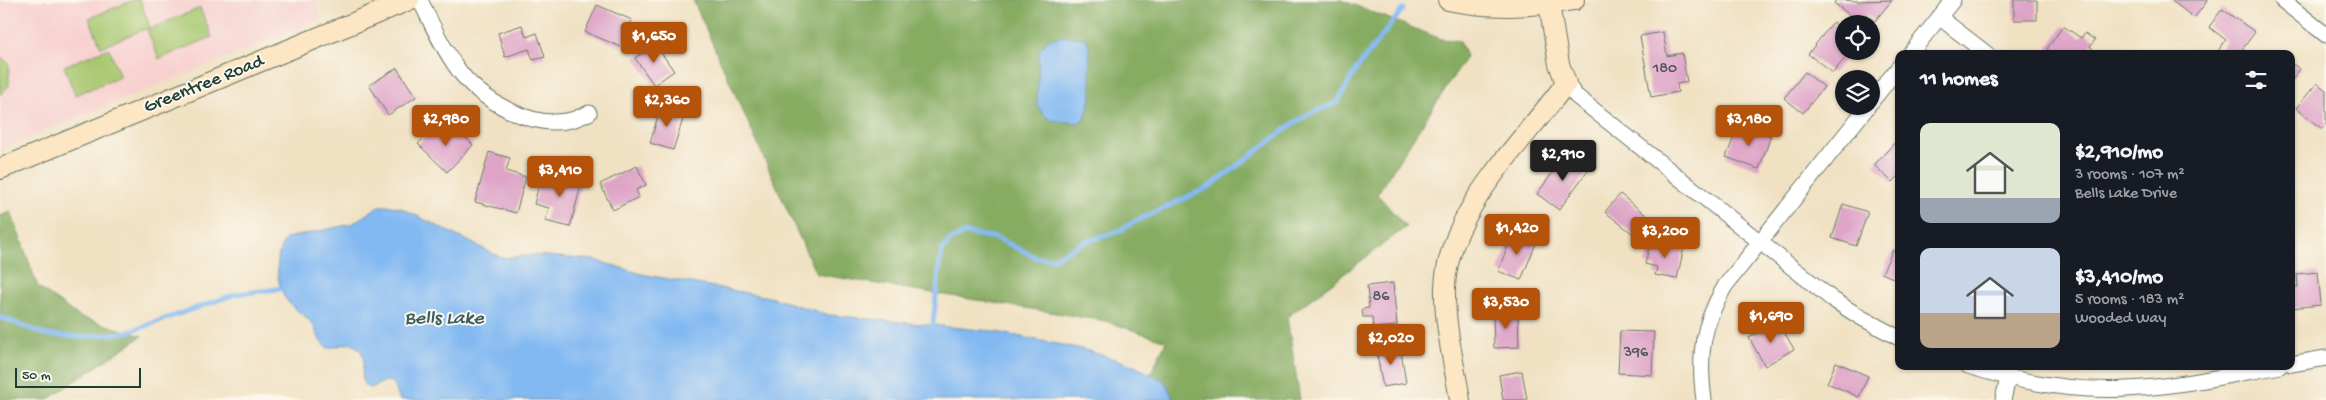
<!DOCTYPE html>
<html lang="en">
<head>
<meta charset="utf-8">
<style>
  body { margin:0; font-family:"Gochi Hand",sans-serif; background:#242831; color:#f1f3f6; height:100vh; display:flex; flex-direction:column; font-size:19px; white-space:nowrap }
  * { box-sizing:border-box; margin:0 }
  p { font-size:16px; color:#9ea1a6 }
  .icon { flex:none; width:28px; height:28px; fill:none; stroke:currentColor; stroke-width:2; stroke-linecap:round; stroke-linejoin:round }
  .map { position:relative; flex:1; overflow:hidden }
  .drawer { position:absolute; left:1895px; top:50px; width:400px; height:320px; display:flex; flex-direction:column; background:#171b24; border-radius:10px; box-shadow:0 1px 4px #0004 }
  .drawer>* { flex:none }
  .controls { position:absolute; left:1835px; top:15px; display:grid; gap:10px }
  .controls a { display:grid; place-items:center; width:45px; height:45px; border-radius:50%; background:#171b24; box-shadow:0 1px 4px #0004; font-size:25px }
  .scale { position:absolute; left:15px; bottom:12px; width:126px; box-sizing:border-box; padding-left:5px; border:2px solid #1f3d34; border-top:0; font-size:14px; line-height:18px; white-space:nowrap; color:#1f3d34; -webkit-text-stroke:4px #fbf7ec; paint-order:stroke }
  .price { position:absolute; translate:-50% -42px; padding:0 11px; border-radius:5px; background:#b45309; color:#fff; font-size:16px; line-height:32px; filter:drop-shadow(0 1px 2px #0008) }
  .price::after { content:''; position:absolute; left:50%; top:30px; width:15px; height:11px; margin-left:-8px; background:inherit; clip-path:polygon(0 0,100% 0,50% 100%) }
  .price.selected { background:#222; color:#fff }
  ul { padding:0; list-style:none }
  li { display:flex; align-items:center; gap:15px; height:125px; padding:0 25px }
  li span { display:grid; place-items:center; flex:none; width:140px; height:100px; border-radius:10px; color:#555 }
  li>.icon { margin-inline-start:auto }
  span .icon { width:60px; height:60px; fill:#fffc; stroke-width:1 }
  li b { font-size:21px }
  h2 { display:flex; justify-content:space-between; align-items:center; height:60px; padding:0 25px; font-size:21px }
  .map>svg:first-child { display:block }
  .built { fill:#f7d0cf }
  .green { fill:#a8c870; stroke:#648252 }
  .forest { fill:#86ac62; stroke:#52744b }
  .water { fill:#83b9f2; stroke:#517b93 }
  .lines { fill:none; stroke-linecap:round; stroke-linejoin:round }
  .stream { stroke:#83b9f2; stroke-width:5 }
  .building { fill:#dea4c7 }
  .street-casing { stroke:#687666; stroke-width:17 }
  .secondary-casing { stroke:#687666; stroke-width:22 }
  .street { stroke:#fff; stroke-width:15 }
  .secondary { stroke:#fce6c4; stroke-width:20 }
  .labels { text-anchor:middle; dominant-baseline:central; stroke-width:4; stroke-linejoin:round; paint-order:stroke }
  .number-label { font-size:16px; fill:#4f5759 }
  .street-label { font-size:19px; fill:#1f3d34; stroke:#fbf7ec }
  .water-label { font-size:20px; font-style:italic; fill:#385c64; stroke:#fbf7ec }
</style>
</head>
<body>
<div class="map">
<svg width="2326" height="400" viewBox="0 0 2326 400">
  <rect width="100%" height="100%" fill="#fbf7ec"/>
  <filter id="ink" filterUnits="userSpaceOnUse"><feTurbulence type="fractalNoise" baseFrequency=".02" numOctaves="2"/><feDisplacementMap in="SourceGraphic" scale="10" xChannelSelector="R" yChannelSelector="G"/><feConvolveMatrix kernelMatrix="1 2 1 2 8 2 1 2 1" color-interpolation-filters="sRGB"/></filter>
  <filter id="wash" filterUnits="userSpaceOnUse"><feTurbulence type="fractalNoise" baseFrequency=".0096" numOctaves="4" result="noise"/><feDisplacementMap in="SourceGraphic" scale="20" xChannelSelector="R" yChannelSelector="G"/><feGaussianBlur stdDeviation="1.12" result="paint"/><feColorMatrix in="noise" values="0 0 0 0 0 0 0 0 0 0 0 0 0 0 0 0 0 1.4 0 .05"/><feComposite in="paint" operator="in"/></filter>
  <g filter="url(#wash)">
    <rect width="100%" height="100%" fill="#f0e1c3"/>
    <path class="built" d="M0 0H315L321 19 0 149Z"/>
    <path class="green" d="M134 0H140L150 27 101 47 89 18Z
      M200 8 212 37 159 59 147 30Z
      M109 48 120 77 75 95 64 66Z
      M2 58 9 64V86L0 95V59Z"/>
    <path class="forest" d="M693 0H1341L1441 39 1460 41 1466 57 1377 194 1406 227 1287 317 1300 400H1170L1150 375 1166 341 1105 321 816 274Z
      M11 212 38 287 80 317 142 336 47 400H0V216Z"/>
    <path class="water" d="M1062 36 1085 38 1089 45 1091 99 1085 118 1078 123 1051 120 1045 116 1037 105 1039 50 1048 40Z
      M379 206H391L401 208 502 258 534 255 595 260 641 274 769 297 829 315 991 331 1082 349 1130 364 1165 381 1174 400H400L392 382 385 381 371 388 365 386C356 369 375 354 350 343L329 348C319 345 318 332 312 324 306 315 296 311 289 303 275 288 273 252 287 238L352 224Z"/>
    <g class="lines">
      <path class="stream" d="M0 317 47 335 82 337 128 332 236 294 286 288
        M932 332 940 261 942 251 950 240 966 233 997 238 1037 258H1054L1082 243 1119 231 1134 222 1209 187 1294 123 1311 113 1337 103 1357 68 1403 9"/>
    </g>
    <g id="blocks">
      <path class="building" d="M1836 0 1858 1 1892 0 1875 21 1866 14 1859 22 1834 3Z
        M2014 0H2037V20H2014Z
        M2171 0H2208L2194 18Z
        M597 5 632 20 621 47 585 32Z
        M2222 9 2255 32 2239 54H2216L2226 40 2209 27Z
        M1833 22 1844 31V51H1851L1833 73 1808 54Z
        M522 25 526 37 537 33 545 57 533 60 529 49 505 57 498 33Z
        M2063 26 2081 38 2085 33 2095 40 2090 47 2099 54H2055L2047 49Z
        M1663 32 1667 56 1682 53 1687 82 1677 84 1678 92 1651 97 1640 36Z
        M655 44 674 71 654 85 635 58Z
        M2291 63 2300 69 2291 81Z
        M397 68 416 97 388 115 369 85Z
        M1805 72 1824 87 1803 113 1784 98Z
        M2317 83 2326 90V124L2322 129 2296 108Z
        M661 106 685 113 673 150 650 143Z
        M1739 124 1771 136 1759 169 1726 157Z
        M435 126 446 136 454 127 473 145 447 172 418 144Z
        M1899 138V175L1892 182 1874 165Z
        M489 152 510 158 506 171 526 177 516 213 475 202Z
        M1566 154 1588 170 1559 210 1537 194Z
        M637 166 646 185 636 190 639 197 613 210 600 184Z
        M555 171 583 178 570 227 545 221 549 208 534 204 540 180 552 183Z
        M1620 194 1651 219 1637 237 1605 212Z
        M1843 204 1868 212 1856 246 1832 238Z
        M1514 231 1537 241 1521 280 1498 271Z
        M1651 240 1684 247 1677 279 1655 275 1657 267 1645 264Z
        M1893 250 1899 253V281L1882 273Z
        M2318 272 2321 305 2291 308V287H2298L2297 274Z
        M1393 283 1397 326 1373 328 1372 317H1363L1362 309 1369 308 1367 286Z
        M1493 312H1518L1519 347 1494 348Z
        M1778 322 1794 349 1765 366 1749 338Z
        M1620 331 1654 332 1652 375 1618 373Z
        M1400 345 1406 383 1383 387 1376 349Z
        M1836 362 1868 376 1859 397 1827 383Z
        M1522 371 1527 400H1503L1499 375Z"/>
    </g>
  </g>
  <g filter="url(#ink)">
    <use href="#blocks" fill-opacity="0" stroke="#687666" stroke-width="1"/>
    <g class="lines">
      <defs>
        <path id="street" d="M420 0C431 23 442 47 457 68 479 99 531 130 571 120 577 119 583 115 589 113
          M2282 0 2326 35
          M1939 17 1987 54
          M1910 54 1953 0
          M1566 83 1576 96 1832 299 1860 317 1899 338
          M1871 102 1899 67
          M2291 364 2326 358
          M1968 366C2019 382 2072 392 2126 389 2178 387 2229 375 2280 366
          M1704 400C1698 355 1702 325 1725 286L1868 106
          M2003 400 2008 378"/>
        <path id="secondary" d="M1448 0C1491 9 1531 7 1574 0
          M0 169 409 0
          M1460 400C1454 363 1444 324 1445 287 1448 209 1523 143 1566 83L1559 64 1549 4"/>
      </defs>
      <use href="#street" class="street-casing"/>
      <use href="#secondary" class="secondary-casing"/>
      <use href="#street" class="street"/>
      <use href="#secondary" class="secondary"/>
    </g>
  </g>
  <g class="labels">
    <g class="number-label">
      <text x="1665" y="69">180</text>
      <text x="1381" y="297">86</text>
      <text x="1636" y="353">396</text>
    </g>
    <g class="street-label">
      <text transform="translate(204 85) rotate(-22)">Greentree Road</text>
    </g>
    <g class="water-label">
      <text x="444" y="319">Bells Lake</text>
    </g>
  </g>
</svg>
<div class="controls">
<a><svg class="icon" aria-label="locate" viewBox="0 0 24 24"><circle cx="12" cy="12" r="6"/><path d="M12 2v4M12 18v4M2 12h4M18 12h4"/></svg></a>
<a><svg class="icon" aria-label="layers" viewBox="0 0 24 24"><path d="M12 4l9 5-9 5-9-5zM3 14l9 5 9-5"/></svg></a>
</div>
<div class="scale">50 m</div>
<b class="price" style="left:654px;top:64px">$1,650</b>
<b class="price" style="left:667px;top:128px">$2,360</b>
<b class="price" style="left:446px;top:147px">$2,980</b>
<b class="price" style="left:1749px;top:147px">$3,180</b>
<b class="price selected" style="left:1563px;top:182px">$2,910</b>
<b class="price" style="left:560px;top:198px">$3,410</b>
<b class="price" style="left:1517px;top:256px">$1,420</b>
<b class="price" style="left:1665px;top:259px">$3,200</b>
<b class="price" style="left:1506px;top:330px">$3,530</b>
<b class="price" style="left:1771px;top:344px">$1,690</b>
<b class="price" style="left:1391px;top:366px">$2,020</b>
<section class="drawer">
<h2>11 homes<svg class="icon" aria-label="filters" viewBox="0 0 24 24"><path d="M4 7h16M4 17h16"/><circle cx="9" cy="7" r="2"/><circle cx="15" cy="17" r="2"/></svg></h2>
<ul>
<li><span style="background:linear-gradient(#dfe7d0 75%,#9aa5b1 0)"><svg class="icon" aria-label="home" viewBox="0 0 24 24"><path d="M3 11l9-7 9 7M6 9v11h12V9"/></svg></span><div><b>$2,910/mo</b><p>3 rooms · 107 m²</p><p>Bells Lake Drive</p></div></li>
<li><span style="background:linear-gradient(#c9d6e8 65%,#b9a48a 0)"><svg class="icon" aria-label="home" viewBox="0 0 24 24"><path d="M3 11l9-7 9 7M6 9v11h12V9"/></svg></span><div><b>$3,410/mo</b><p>5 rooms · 183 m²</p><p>Wooded Way</p></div></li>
</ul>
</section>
</div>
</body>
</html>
